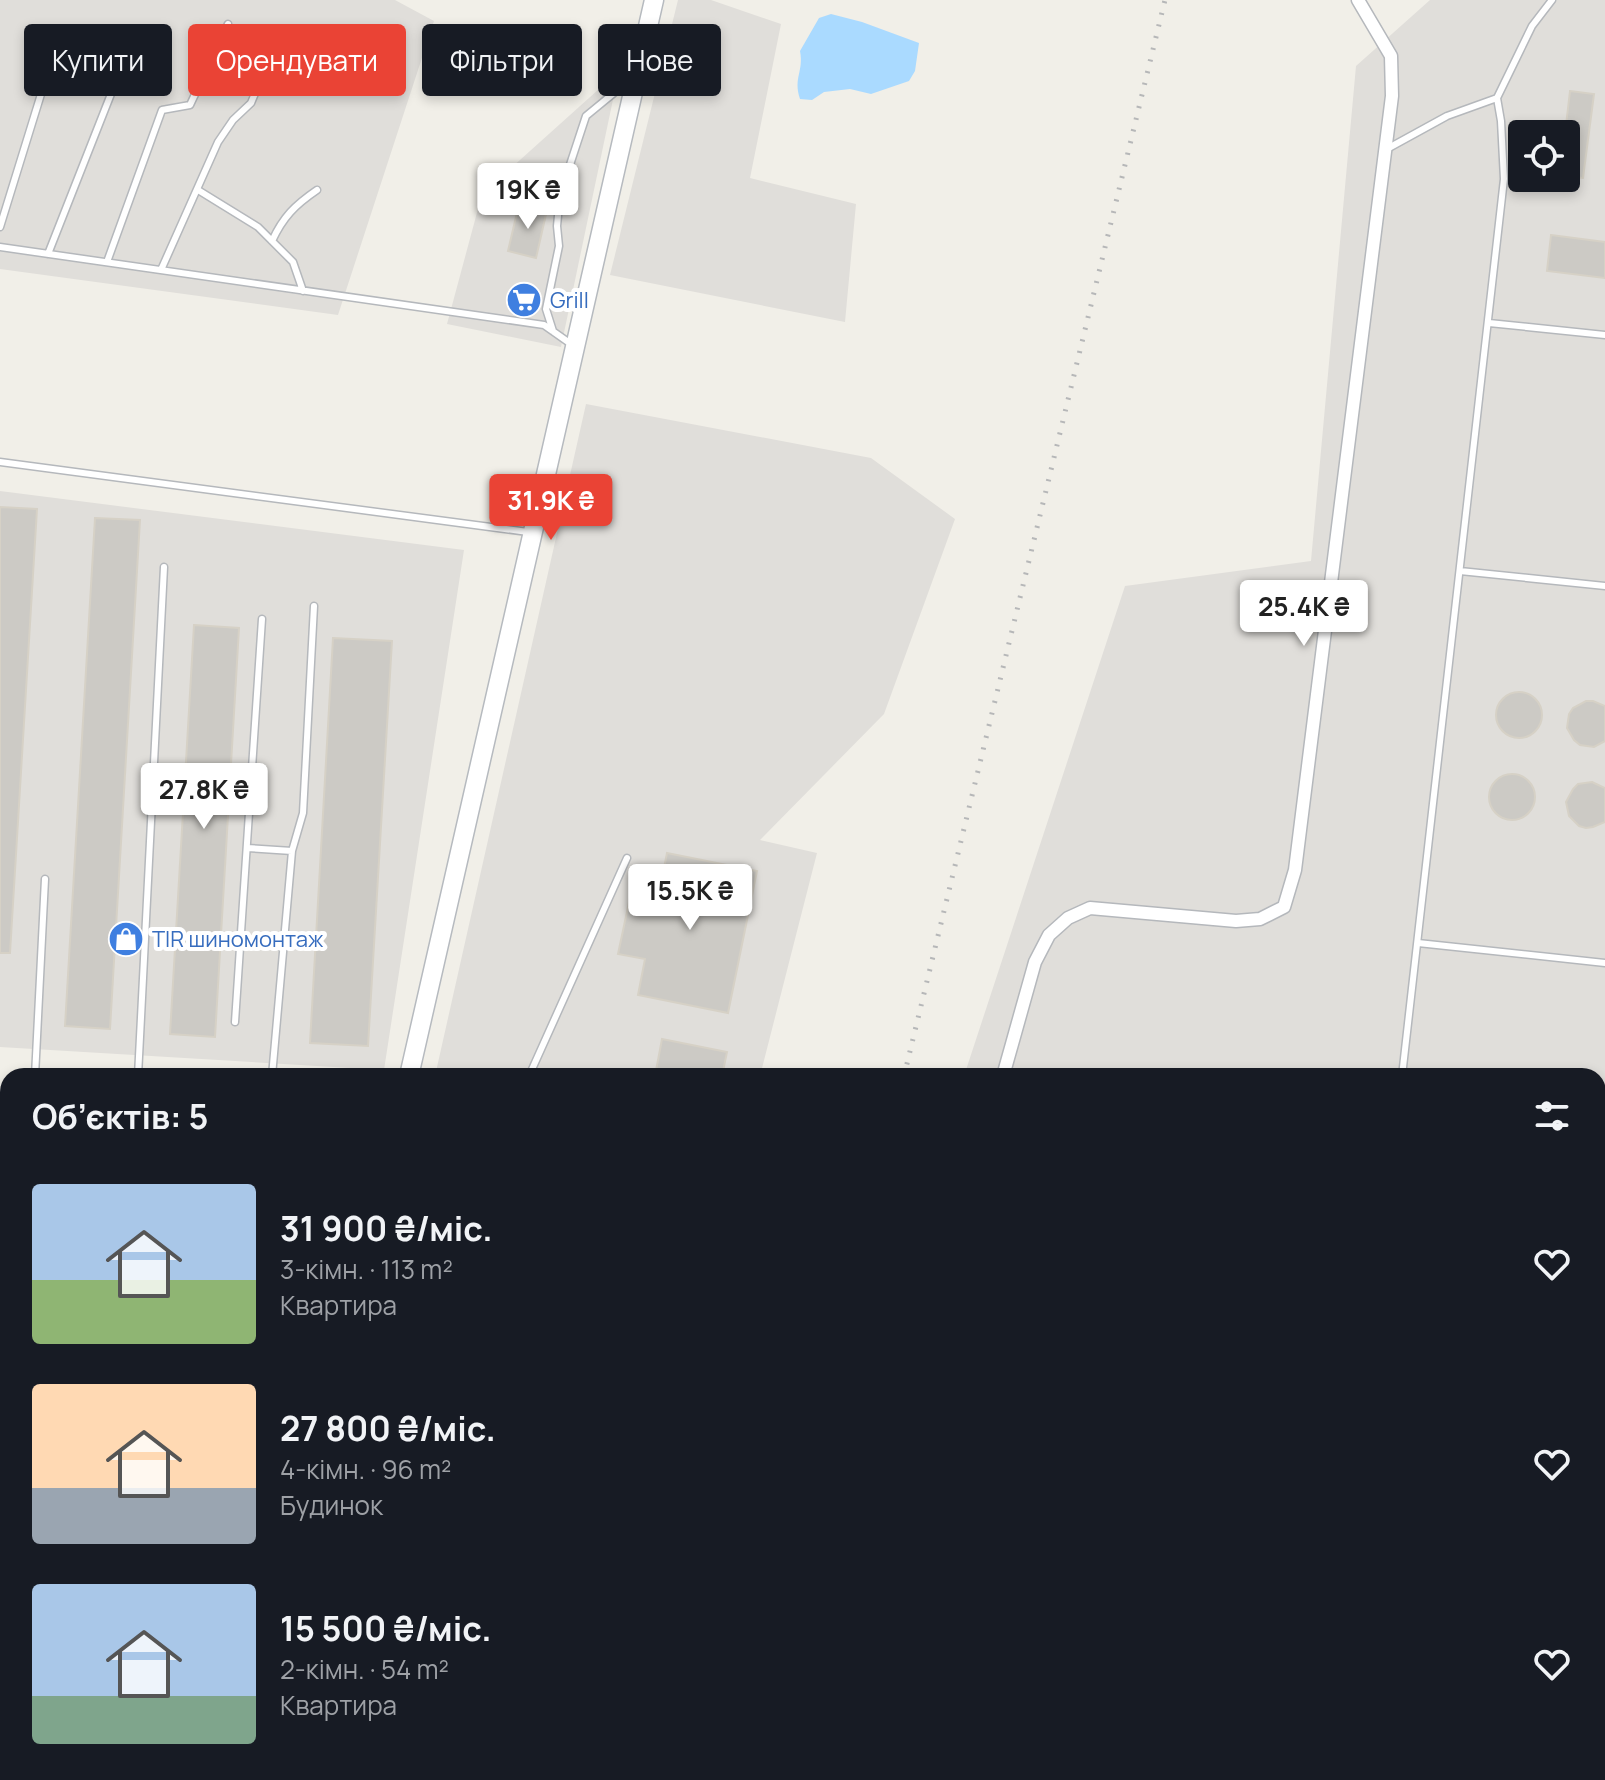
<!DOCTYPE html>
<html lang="uk">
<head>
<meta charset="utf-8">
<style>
  body { margin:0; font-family:Manrope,sans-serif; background:#20242c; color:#f1f3f6; height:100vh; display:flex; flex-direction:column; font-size:30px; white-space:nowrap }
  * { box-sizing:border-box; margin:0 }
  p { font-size:26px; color:#9ea1a6 }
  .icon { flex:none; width:44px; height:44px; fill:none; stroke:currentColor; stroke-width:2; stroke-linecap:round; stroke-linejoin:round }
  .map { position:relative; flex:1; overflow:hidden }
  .side { position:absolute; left:0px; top:1068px; width:1606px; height:712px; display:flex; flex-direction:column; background:#171b24; border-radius:24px 24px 0 0; box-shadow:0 4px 12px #0003 }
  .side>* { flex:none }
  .guide { position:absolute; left:24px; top:24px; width:800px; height:72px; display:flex; gap:16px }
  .buttons { position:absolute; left:1508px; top:120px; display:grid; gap:16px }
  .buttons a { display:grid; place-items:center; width:72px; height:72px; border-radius:8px; background:#171b24; box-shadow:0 4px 12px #0003; font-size:40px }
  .price { position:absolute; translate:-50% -68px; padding:0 18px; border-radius:8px; background:#fff; color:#222; font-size:26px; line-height:52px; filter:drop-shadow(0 2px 4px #0008) }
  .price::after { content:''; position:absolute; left:50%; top:48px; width:24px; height:18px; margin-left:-12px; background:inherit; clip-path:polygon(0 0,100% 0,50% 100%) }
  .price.current { background:#ea4335; color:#fff }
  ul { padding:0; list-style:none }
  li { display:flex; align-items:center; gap:24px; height:200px; padding:0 32px }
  li span { display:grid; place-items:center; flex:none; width:224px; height:160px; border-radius:8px; color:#555 }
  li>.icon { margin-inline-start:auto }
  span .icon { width:96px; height:96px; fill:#fffc; stroke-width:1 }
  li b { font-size:34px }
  h2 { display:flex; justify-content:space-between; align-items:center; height:96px; padding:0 32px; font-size:34px }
  .pill { padding:0 28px; border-radius:8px; background:#171b24; box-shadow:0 4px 12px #0003; font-size:28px; line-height:72px }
  .pill.current { background:#ea4335; color:#fff }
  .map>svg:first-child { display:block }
  .industrial { fill:#e0deda; fill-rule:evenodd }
  .water { fill:#aadaff }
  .building { fill:#cccac5; stroke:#d6d1c6; stroke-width:2 }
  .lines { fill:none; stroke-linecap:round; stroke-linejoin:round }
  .lane-casing { stroke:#b5b8bc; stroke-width:9 }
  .street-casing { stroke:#b5b8bc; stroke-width:15 }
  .secondary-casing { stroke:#b6babf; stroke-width:21 }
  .lane { stroke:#fff; stroke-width:6 }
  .street { stroke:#fff; stroke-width:12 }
  .secondary { stroke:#fff; stroke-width:18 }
  .rail { stroke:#b6b7b8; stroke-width:5; stroke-dasharray:2 10; stroke-linecap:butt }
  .labels { text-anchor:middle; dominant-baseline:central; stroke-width:8; stroke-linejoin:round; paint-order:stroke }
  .shop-label { font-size:22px; fill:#366cbe; stroke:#fff; text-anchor:start }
</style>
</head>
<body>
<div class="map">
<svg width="1605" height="1780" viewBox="0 0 1605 1780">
  <rect width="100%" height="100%" fill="#f1efe8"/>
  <path class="industrial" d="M0 0H395L434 21 338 315 0 269Z
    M678 0H711L781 24 750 178 856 204 845 322 610 275Z
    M1430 0H1605V1780H855L856 1772H1598V1076H964L1125 586 1311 561 1356 66ZM1522 134H1566V178H1522Z
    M619 71 561 347 447 324 482 194Z
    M586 404 871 458 955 519 884 714 760 840 817 853 760 1076H435Z
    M0 491 464 550 384 1070 0 1047Z"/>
  <path class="water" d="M831 14 862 22 919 43 915 71 909 81 871 94 850 89 824 92 812 100 800 99C793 77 804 72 800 51L819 18Z"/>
  <path class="building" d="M1570 91 1594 94 1583 178 1566 176 1565 134Z
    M519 204 547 210 536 258 508 251Z
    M1551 235 1605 242V278L1547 271Z
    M0 507 37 509 10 953H0Z
    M95 518 140 520 110 1029 65 1026Z
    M194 625 239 628 215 1037 170 1034Z
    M333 638 392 641 368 1046 310 1043Z
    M1496 715a23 23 0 1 1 46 0a23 23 0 1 1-46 0Z
    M1586 701H1593L1605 706V741L1594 747 1580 745 1574 740 1567 728 1569 714 1573 708Z
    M1489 797a23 23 0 1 1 46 0a23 23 0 1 1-46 0Z
    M1592 782 1605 788V822L1593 827 1586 828 1579 826 1569 816 1566 802 1573 789 1578 784Z
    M667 853 757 871 728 1013 638 995 645 959 618 954 632 888 659 893Z
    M662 1039 727 1052 722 1076H655Z"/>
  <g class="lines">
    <defs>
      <path id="lane" d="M1385 150 1447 116 1497 98 1532 26 1552 0
        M198 190 258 227 293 262 303 291
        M0 227 46 78
        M272 241C283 217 295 205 317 190
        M0 247 544 325 571 344
        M48 254 111 94
        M107 262 162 110 190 105 228 24
        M161 270 218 142 233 120 251 103 277 41
        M1489 323 1605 335
        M553 331 546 309 559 246 557 226 560 195 586 116 631 79
        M0 462 528 532
        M1460 571 1605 586
        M247 848 292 851
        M1418 943 1605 963
        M235 1022 262 619
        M35 1076 45 879
        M138 1076 164 567
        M272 1076 292 851 303 813 314 606
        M529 1076 627 858
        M1402 1076 1504 179 1501 121 1497 98
        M0 1110H8
        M1598 1577 1605 1578"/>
      <path id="street" d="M1003 1076 1035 962 1049 935 1068 918 1090 908 1236 921 1260 919 1284 907 1295 870 1392 96 1391 56 1358 0
        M879 1772 880 1780"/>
      <path id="secondary" d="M409 1076 654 0
        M236 1780 238 1772
        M667 1780 668 1772"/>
    </defs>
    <use href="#lane" class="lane-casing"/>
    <use href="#street" class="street-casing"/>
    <use href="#secondary" class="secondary-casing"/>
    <use href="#lane" class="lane"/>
    <use href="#street" class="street"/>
    <use href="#secondary" class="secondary"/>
    <path class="rail" d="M904 1076 1165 0
      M722 1780 723 1772
      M735 1780 736 1772
      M878 1780 882 1772"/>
  </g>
  <defs>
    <symbol id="supermarket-disc" viewBox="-11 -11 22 22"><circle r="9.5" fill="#3f7fe0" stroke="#fff"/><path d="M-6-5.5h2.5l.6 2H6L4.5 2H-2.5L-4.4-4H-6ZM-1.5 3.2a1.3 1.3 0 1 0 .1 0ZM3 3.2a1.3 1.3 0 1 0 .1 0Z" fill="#fff"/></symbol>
    <symbol id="shop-disc" viewBox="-11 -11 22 22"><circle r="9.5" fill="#3f7fe0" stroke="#fff"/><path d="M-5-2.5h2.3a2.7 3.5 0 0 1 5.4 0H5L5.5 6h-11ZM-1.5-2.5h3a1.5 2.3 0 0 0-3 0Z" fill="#fff"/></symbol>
  </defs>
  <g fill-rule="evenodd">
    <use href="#supermarket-disc" x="504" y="280" width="40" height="40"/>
    <use href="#shop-disc" x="106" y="919" width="40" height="40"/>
  </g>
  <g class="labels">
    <g class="shop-label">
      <text x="550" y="300">Grill</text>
      <text x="152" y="939">TIR шиномонтаж</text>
    </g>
  </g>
</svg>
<div class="buttons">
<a><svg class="icon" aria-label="locate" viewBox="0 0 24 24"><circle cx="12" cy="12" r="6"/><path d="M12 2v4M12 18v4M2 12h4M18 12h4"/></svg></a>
</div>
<b class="price" style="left:528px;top:231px">19K ₴</b>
<b class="price current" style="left:551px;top:542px">31.9K ₴</b>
<b class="price" style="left:1304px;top:648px">25.4K ₴</b>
<b class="price" style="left:204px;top:831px">27.8K ₴</b>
<b class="price" style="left:690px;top:932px">15.5K ₴</b>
<div class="guide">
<a class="pill">Купити</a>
<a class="pill current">Орендувати</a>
<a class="pill">Фільтри</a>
<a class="pill">Нове</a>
</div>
<section class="side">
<h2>Об’єктів: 5<svg class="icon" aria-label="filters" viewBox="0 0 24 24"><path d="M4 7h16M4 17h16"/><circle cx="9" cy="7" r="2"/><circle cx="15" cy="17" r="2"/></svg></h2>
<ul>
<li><span style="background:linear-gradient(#a9c7e8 60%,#8fb573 0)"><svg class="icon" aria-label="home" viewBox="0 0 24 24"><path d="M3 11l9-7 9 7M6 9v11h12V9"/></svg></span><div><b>31 900 ₴/міс.</b><p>3-кімн. · 113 m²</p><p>Квартира</p></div><svg class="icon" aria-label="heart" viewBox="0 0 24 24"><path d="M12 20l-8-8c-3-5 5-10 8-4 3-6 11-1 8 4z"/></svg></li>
<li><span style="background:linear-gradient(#ffd9b3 65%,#9aa5b1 0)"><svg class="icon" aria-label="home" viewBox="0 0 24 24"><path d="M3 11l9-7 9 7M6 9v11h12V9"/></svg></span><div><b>27 800 ₴/міс.</b><p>4-кімн. · 96 m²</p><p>Будинок</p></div><svg class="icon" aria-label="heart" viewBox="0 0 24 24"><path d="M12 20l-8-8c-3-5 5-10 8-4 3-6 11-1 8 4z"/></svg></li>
<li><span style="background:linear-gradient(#a9c7e8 70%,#7fa58c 0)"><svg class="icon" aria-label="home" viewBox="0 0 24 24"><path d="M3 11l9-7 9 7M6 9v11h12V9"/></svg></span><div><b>15 500 ₴/міс.</b><p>2-кімн. · 54 m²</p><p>Квартира</p></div><svg class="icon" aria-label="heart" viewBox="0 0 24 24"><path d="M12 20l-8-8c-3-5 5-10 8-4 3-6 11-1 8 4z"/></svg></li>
</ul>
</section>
</div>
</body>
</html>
